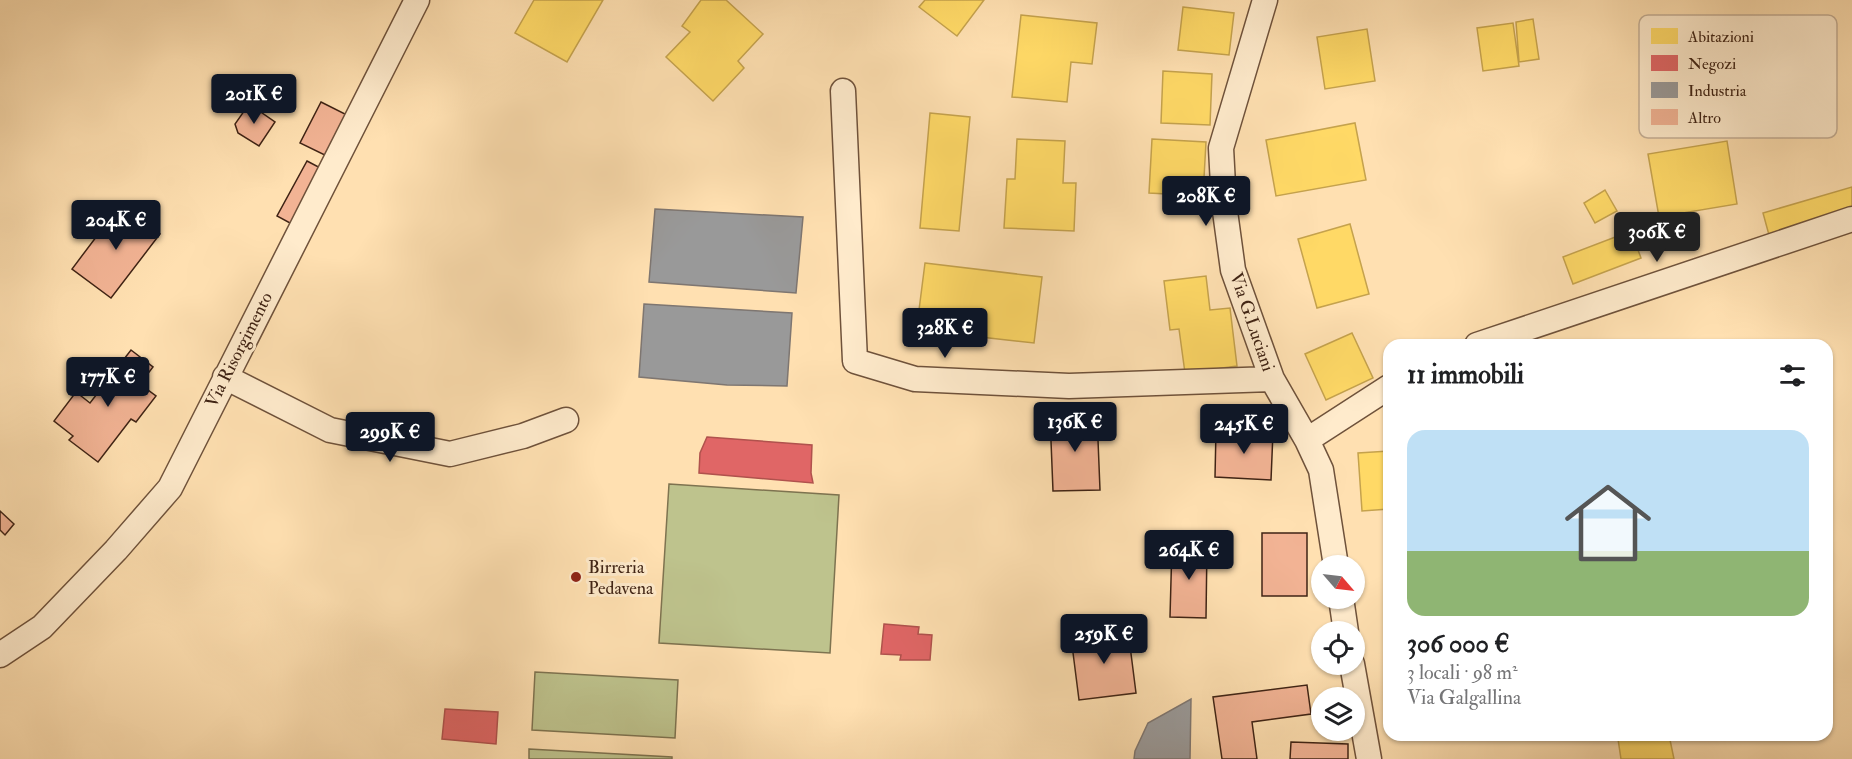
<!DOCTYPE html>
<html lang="it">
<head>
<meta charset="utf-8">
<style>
  body { margin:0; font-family:"IM FELL Double Pica",serif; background:#f6f6f6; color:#202124; height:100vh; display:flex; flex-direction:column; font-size:22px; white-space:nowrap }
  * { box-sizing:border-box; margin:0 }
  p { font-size:20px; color:#757577 }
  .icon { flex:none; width:33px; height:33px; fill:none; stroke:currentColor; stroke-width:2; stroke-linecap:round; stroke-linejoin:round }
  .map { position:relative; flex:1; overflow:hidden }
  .drawer { position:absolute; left:1383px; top:339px; width:450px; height:402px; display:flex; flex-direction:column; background:#fff; border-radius:18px; box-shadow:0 2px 4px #0004 }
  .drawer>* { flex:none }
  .needle { width:39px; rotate:118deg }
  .buttons { position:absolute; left:1311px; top:555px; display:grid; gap:12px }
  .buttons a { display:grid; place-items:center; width:54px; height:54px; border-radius:50%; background:#fff; box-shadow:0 2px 4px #0004; font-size:30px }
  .price { position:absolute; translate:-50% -51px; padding:0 14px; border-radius:6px; background:#111827; color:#fff; font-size:20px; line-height:39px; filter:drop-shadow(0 2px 3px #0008) }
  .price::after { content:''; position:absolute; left:50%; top:36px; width:18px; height:14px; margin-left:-9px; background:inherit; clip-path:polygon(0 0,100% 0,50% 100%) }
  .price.current { background:#222; color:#fff }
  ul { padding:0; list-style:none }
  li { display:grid; align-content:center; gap:12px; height:318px; padding:0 24px }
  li+li { border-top:2px solid #e0e0e0 }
  li span { display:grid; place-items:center; height:186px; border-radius:18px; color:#555 }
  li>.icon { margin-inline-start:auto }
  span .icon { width:108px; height:108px; fill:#fffc; stroke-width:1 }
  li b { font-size:26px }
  h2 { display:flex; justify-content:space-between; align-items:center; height:72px; padding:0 24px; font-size:26px }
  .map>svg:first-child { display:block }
  .green { fill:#bec38d; stroke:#7e7350; stroke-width:1.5 }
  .homes { fill:#ffd966; stroke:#c5a24d; stroke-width:1.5 }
  .shops { fill:#e06666; stroke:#b0524d; stroke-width:1.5 }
  .industry { fill:#999; stroke:#7e7671; stroke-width:1.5 }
  .building { fill:#f2b394; stroke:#3f2314; stroke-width:1.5 }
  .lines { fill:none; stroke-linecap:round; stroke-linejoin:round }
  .minor-casing { stroke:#6f523b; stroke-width:27 }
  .minor { stroke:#ffebcc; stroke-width:24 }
  .poi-dot { fill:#8f2418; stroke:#ffebcc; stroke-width:2 }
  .labels { text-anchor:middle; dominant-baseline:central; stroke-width:6; stroke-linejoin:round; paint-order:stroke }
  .street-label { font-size:18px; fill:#3f2314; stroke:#ffebcc }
  .poi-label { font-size:18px; fill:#3f2314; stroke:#ffebcc; text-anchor:start }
  .key { fill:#ffebcc; stroke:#c5af95; stroke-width:1.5 }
  .key-label { font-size:16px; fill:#3f2314 }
</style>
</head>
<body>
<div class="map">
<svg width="1852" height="759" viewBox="0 0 1852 759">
  <rect width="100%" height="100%" fill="#ffe0b1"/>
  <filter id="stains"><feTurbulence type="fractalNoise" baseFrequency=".00333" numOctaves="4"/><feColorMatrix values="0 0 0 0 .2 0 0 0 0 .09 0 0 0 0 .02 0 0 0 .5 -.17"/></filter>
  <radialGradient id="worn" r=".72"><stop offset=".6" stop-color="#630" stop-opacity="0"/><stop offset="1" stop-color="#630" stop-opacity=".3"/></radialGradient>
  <path class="green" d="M669 484 839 495 830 653 659 643Z
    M535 672 678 680 675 738 532 730Z
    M529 749 672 757V759H529Z"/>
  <path class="homes" d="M534 0H603L567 62 515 33Z
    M701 0H726L763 34 738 61 744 68 713 101 666 57 690 32 682 26Z
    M925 0H984L957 36 919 7Z
    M1183 7 1234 13 1229 55 1178 50Z
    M1021 15 1097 23 1092 64 1071 62 1067 102 1012 97Z
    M1533 19 1539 59 1519 62 1516 22Z
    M1513 23 1519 66 1483 71 1477 28Z
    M1367 29 1375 81 1325 89 1317 37Z
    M1163 71 1212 74 1210 125 1161 123Z
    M930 113 970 117 959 231 920 228Z
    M1355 123 1366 180 1276 196 1266 140Z
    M1017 139 1065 141 1063 183H1076L1074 231 1004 228 1007 179H1015Z
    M1152 139 1206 142 1203 196 1149 193Z
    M1727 141 1737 204 1659 217 1648 154Z
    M1852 187V215L1772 246 1763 213Z
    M1605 190 1617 211 1595 223 1584 203Z
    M1350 224 1369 294 1317 308 1298 239Z
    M1631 231 1641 258 1573 284 1563 257Z
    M925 263 1042 277 1034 343 954 334 956 314 919 310Z
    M1206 276 1210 310 1230 308 1237 366 1185 373 1179 329 1170 330 1164 281Z
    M1352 333 1373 378 1326 400 1305 354Z
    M1389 451V509L1362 511 1358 453Z
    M1637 735H1669L1674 759H1621L1618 739Z"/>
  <path class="shops" d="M707 437 812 445 811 473 813 483 699 473 700 453Z
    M884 624 919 627 918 634 932 635 930 660H900L901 655 881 654Z
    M445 709 498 712 496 744 442 739Z"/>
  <path class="industry" d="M655 209 803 217 796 293 649 282Z
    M644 304 792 313 787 386 727 385 639 377Z
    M1191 699 1190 759H1134L1135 751 1148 723Z"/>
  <path class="building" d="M321 102 355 119 335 160 300 143Z
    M249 104 275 122 259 146 238 133 235 124Z
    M307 161 330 173 301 229 277 216Z
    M121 204 160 234 111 298 72 269Z
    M131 350 153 367 140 384 156 396 136 422 131 419 98 462 69 440 73 436 54 421 76 392 90 403Z
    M1097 415 1100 490 1053 491 1050 416Z
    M1216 430 1273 432 1271 480 1215 477Z
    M0 511 14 524 5 535 0 530Z
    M1262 533H1307V596H1262Z
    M1172 544 1207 545 1206 618 1170 617Z
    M1128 630 1136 693 1079 700 1071 637Z
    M1307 685 1311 714 1252 722 1257 759H1222L1213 697Z
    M1291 742 1348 744V759H1290Z"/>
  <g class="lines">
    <defs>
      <path id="minor" d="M1265 0 1221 148 1224 204 1233 270 1272 379 1307 440 1321 470 1336 566
        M843 91 855 361 915 379 1069 386 1272 379
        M1477 345 1852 219
        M225 377 330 430 450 454 523 436 566 420
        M1307 440 1389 387
        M1341 598 1346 632
        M0 655 42 627 116 550 170 488 417 0
        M1352 664 1369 759"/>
    </defs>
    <use href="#minor" class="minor-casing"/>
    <use href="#minor" class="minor"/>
  </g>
  <circle class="poi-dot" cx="576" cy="577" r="6"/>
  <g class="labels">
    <g class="street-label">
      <text transform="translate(1252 322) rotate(71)">Via G.Luciani</text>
      <text transform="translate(239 350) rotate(-63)">Via Risorgimento</text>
    </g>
    <g class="poi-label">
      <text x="588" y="567">Birreria<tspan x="588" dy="21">Pedavena</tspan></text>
    </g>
  </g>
  <rect x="1639" y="15" width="198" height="123" rx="9" class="key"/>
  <rect x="1651" y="28" width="27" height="16" fill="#ffd966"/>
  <rect x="1651" y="55" width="27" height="16" fill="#e06666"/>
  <rect x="1651" y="82" width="27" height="16" fill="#999"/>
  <rect x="1651" y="109" width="27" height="16" fill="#f2b394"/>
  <g class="key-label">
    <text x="1688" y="42">Abitazioni</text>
    <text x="1688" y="69">Negozi</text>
    <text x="1688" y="96">Industria</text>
    <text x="1688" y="123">Altro</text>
  </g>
  <rect width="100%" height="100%" filter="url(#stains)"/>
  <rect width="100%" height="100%" fill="url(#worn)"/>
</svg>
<div class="buttons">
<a><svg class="needle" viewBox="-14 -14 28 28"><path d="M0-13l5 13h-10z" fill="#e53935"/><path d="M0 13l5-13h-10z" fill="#757577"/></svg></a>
<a><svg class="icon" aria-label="locate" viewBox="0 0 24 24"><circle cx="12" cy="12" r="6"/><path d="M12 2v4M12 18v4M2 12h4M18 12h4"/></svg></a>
<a><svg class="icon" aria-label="layers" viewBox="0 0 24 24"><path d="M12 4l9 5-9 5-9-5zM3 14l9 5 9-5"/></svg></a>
</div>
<b class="price" style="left:254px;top:125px">201K €</b>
<b class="price" style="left:1206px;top:227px">208K €</b>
<b class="price" style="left:116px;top:251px">204K €</b>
<b class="price current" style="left:1657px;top:263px">306K €</b>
<b class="price" style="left:945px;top:359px">328K €</b>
<b class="price" style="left:108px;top:408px">177K €</b>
<b class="price" style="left:1075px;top:453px">136K €</b>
<b class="price" style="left:1244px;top:455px">245K €</b>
<b class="price" style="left:390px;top:463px">299K €</b>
<b class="price" style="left:1189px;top:581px">264K €</b>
<b class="price" style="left:1104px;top:665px">259K €</b>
<section class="drawer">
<h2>11 immobili<svg class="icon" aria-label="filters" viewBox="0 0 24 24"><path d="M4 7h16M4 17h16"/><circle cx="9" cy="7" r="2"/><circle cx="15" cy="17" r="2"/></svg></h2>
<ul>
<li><span style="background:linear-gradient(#bfe0f5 65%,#8fb573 0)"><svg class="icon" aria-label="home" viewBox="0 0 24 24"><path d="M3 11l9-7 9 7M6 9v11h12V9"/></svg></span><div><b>306 000 €</b><p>3 locali · 98 m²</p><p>Via Galgallina</p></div></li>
</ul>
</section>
</div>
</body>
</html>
